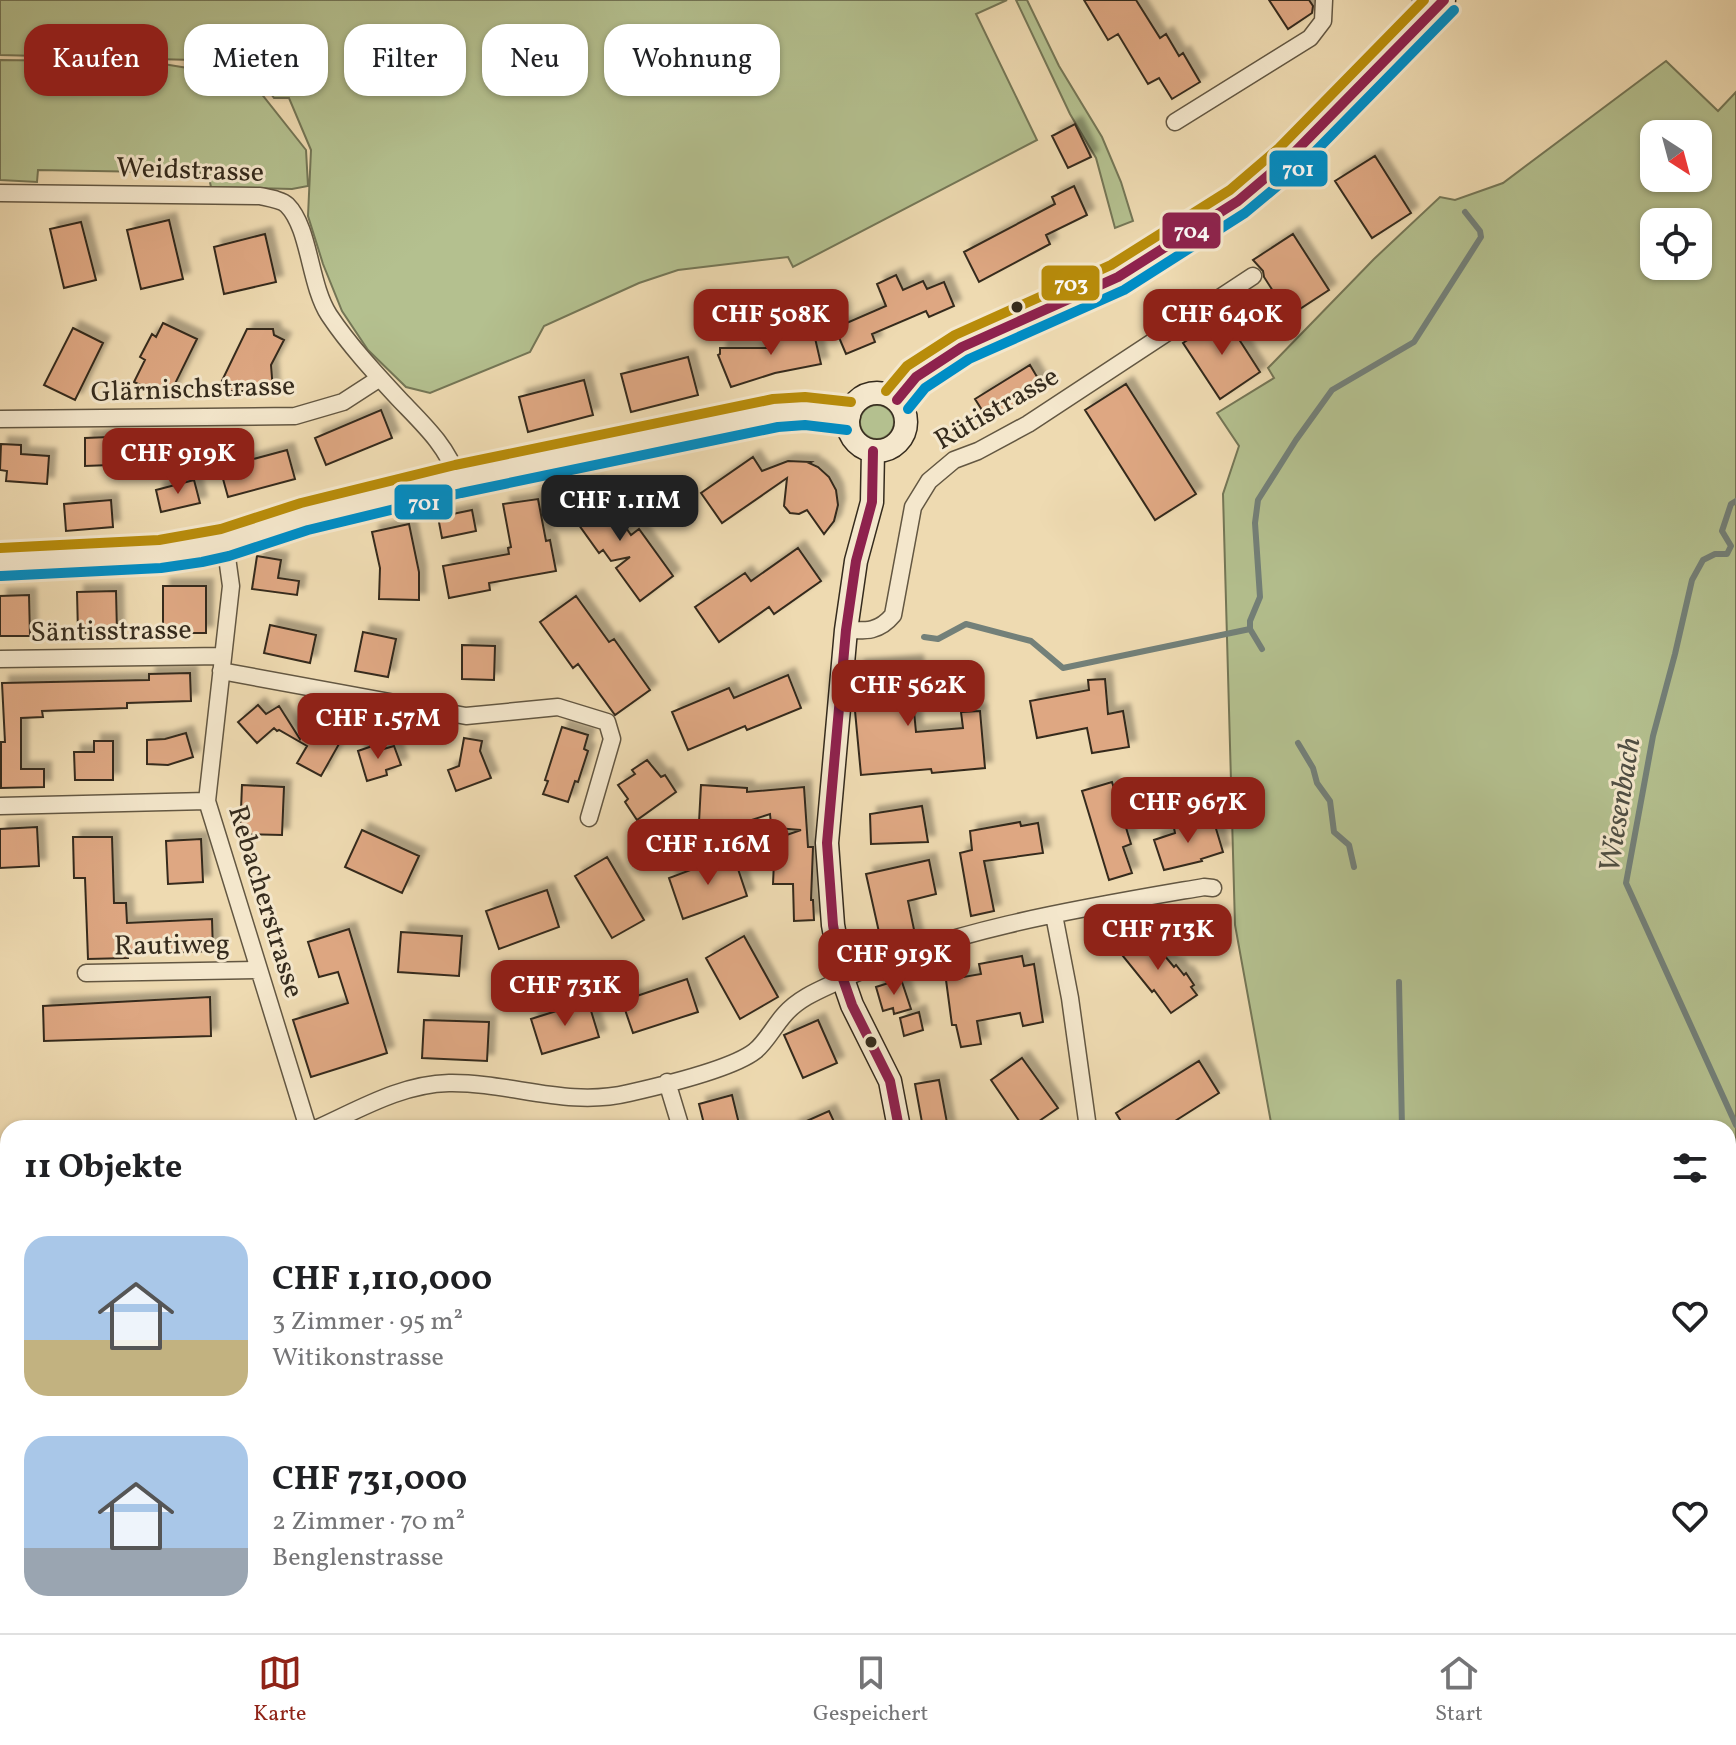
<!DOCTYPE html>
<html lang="de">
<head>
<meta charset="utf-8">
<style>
  body { margin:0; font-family:Vollkorn,serif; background:#f6f6f6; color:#202124; height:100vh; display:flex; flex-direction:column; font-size:30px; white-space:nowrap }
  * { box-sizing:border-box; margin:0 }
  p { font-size:26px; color:#757577 }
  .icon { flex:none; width:44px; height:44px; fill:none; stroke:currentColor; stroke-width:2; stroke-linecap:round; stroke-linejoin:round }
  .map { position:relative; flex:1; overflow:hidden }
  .sheet { position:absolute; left:0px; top:1120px; width:1736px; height:514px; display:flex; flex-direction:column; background:#fff; border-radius:24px 24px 0 0; box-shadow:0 2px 6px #0004 }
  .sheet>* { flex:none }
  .guide { position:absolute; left:24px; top:24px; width:800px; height:72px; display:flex; gap:16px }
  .needle { width:52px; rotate:144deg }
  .tools { position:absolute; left:1640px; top:120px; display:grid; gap:16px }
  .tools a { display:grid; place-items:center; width:72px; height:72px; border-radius:16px; background:#fff; box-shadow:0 2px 6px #0004; font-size:40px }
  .price { position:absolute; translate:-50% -68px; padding:0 18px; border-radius:16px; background:#8f2418; color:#fff; font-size:26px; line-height:52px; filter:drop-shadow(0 2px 4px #0008) }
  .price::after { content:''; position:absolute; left:50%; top:48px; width:24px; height:18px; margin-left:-12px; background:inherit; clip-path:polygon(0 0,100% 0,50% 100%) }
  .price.current { background:#222; color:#fff }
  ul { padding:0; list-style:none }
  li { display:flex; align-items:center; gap:24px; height:200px; padding:0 24px }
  li span { display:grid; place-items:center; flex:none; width:224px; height:160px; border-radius:24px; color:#555 }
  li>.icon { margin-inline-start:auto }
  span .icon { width:96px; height:96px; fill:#fffc; stroke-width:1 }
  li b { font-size:34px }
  h2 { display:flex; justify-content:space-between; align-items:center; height:96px; padding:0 24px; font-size:34px }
  .chip { padding:0 28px; border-radius:24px; background:#fff; box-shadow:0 2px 6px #0004; font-size:28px; line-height:72px }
  .chip.current { background:#8f2418; color:#fff }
  .dock { display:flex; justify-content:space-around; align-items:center; height:112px; border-top:2px solid #e0e0e0; background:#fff; font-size:22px; color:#757577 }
  .dock a { display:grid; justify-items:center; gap:4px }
  .dock .current { color:#8f2418 }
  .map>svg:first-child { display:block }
  .green { fill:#b4c08f; stroke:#747656; stroke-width:2; fill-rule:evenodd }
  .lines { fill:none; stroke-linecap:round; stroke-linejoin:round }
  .stream { stroke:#738079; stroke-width:6 }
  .building { fill:#dea782; stroke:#352b1d; stroke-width:2; filter:url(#shadow) }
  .street-casing { stroke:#635742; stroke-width:19 }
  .secondary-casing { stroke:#352b1d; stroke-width:25 }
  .street { stroke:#f4e7cc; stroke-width:16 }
  .secondary { stroke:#f4e7cc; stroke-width:22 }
  .bus-1-casing { stroke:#f4e7cc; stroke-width:16 }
  .bus-2-casing { stroke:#f4e7cc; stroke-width:16 }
  .bus-3-casing { stroke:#f4e7cc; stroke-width:16 }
  .bus-1 { stroke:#8e224d; stroke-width:10 }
  .bus-2 { stroke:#008dc5; stroke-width:10 }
  .bus-3 { stroke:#b88c0a; stroke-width:10 }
  .bus-dot { fill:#352b1d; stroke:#f4e7cc; stroke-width:3 }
  .labels { text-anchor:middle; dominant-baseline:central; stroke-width:6; stroke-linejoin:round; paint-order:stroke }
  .street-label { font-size:28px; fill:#352b1d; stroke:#f4e7cc }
  .water-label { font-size:30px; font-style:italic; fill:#4f4e43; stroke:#f4e7cc }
  .line-badge { stroke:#f4e7cc; stroke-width:3 }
  .badge-label { font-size:22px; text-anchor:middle; font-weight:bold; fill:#fff }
</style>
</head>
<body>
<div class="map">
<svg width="1736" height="1633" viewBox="0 0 1736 1633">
  <defs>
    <filter id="shadow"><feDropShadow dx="7" dy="-7" stdDeviation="2" flood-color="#0004"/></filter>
  </defs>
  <rect width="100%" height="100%" fill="#eedab1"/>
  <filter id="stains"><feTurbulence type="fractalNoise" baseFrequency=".0025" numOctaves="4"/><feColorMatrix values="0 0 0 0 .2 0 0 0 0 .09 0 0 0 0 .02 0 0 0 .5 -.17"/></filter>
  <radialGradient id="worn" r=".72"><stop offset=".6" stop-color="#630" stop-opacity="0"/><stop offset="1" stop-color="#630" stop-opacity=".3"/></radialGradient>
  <path class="green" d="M0 0H1007L976 14 1037 140 793 267 788 257 678 270 639 283 544 326 530 352 430 393 406 387 368 350 342 311 323 264 308 216 311 150 289 98H274L254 70 194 60 0 55Z
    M1016 0H1027L1059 66 1102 137 1121 182 1133 221 1115 228 1096 158 1070 114Z
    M0 60 151 62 249 78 306 150 308 186 292 189 211 187 208 173 38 170 37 182 0 180Z
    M1666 61 1718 111 1736 92V1633H1343L1345 1626H1728V1128H1272L1235 925 1223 494 1239 446 1217 413 1274 378 1268 368 1374 259 1440 197 1455 200 1503 183ZM1654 134H1698V178H1654ZM1654 222H1698V266H1654Z
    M860 422a17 17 0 1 1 34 0a17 17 0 1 1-34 0Z
    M8 1237V1331H0V1238Z"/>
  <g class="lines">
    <path class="stream" d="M1736 501 1731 504 1722 531 1731 546 1727 554H1715L1703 560 1692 580 1675 654 1653 736 1626 883 1736 1125
      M924 637 938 639 966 624 1031 641 1063 668 1250 629
      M1262 649 1250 629V621L1260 597 1255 523 1258 500 1296 440 1332 390 1414 342 1481 237 1480 231 1465 212
      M1298 743 1313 768 1317 783 1330 801 1334 832 1349 845 1354 867
      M1399 982 1402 1128
      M1736 1175 1730 1198 1736 1250
      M1736 1400 1729 1419 1736 1440
      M1728 1622 1736 1625"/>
  </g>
  <path class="building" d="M1084 0H1136L1160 38 1166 34 1179 56 1183 53 1200 82 1172 99 1159 78 1148 84 1118 34 1108 40Z
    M1269 0H1309L1313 6 1312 13 1288 29Z
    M1075 124 1091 157 1068 168 1052 136Z
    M1375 156 1411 213 1372 238 1335 181Z
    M1074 186 1087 215 1046 235 1050 244 979 282 964 252 1055 204 1052 197Z
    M169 220 183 279 141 289 127 230Z
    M81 222 96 280 64 288 50 229Z
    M265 234 276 282 224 294 214 247Z
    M1293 234 1329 290 1289 316 1264 277 1263 271 1253 260Z
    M896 275 903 290 923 281 927 289 944 282 954 306 929 317 926 311 872 334 875 342 846 354 835 328 886 306 877 284Z
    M1224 316 1260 372 1220 399 1183 343Z
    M163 323 197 339 168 398 134 382 145 360 140 357 152 334 156 337Z
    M812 325 821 364 775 373 731 387 718 355 720 354V348H770L768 340Z
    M73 328 103 343 75 400 44 385Z
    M247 329H273L274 335 284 340 271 365 273 391H217Z
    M688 357 698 395 631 412 621 374Z
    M1030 365 1043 387 989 421 975 399Z
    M584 380 593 415 528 432 519 397Z
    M1126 384 1196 494 1155 520 1085 410Z
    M381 410 392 438 326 465 315 438Z
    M109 437 110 465 85 466V438Z
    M1 444 21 445V454L49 456 47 484 6 481 7 471 0 470Z
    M287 450 295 479 228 497 220 468Z
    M753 457 762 471 788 461 811 462 809 463 818 467 829 477 836 490 838 505 834 521 824 534 807 510 799 514 790 513 784 506 787 478 722 523 701 493Z
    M194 480 200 503 161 512 156 490Z
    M596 484 631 535 639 529 673 576 640 601 616 568 630 557 611 561 603 550 599 553 566 507Z
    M538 499 546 541 550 540 556 571 489 583 490 590 449 598 443 566 509 554 508 548 511 547 503 504Z
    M111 500 113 527 66 531 64 504Z
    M472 510 476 531 442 538 438 517Z
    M409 524 419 572V600L379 599 380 568 372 532Z
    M798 548 821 581 774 614 769 607 719 642 695 607 745 573 751 581Z
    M257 556 281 560 278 578 299 581 297 595 252 589Z
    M163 586H206V633H163Z
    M116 591 117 632 78 633 77 592Z
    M29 595 30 636H0V596Z
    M576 596 609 642 614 639 650 690 615 715 578 664 573 668 540 622Z
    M270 625 316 635 310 663 264 653Z
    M363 632 396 639 388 677 355 671Z
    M462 645 495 646 494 680 462 679Z
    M916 662 919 701H913L916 732 963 728 961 712 980 711 985 768 932 773 931 769 861 775 854 700 861 699 858 667Z
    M190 673 191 701 127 703V708L42 711 43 717 21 718V769H44V787L1 788V742H5L2 683 149 680V674Z
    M788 675 801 708 747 730 745 726 688 750 672 712 729 688 734 698Z
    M1105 679 1108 714 1123 711 1129 747 1092 753 1087 728 1037 738 1030 701 1089 690 1088 680Z
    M258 705 266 714 279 706 300 739 307 727 339 744 321 776 297 763 307 746 279 730 277 731 274 728 257 743 238 722Z
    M562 727 588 735 584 749 588 751 578 782 575 781 568 802 543 794 548 781 545 780Z
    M186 733 193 757 168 765 147 764V740L165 739Z
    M464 738 482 741 480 751 491 778 456 791 448 770 459 766Z
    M94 741H113V780H75L74 752H94Z
    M378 744 380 750 394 746 401 765 386 770 387 775 367 781 358 751Z
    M647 760 661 777 665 775 676 792 637 820 625 802 628 799 618 785 635 774 632 770Z
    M1112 782 1131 844 1123 847 1132 873 1109 880 1082 791Z
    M242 785 284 787 282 835 240 834Z
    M701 785 747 788V792L804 787 808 847H813L811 900H813L814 920 794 921 793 884H773L775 839 801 830 776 828V824H771L770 814 736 825 699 822Z
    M922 806 928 842 871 844 870 814Z
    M1020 822 1021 826 1038 823 1043 853 984 861 994 911 971 916 960 853 972 850 970 831Z
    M1191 822 1193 828 1214 822 1223 852 1201 859 1202 861 1164 870 1154 840 1175 833 1174 828Z
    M37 827 39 866 0 868V829Z
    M362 830 419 856 402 893 345 867Z
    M73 837H112L114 903H126L127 923 212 919 213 951 128 954V958L88 959 85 878H74Z
    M201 839 203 882 168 884 166 841Z
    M733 854 747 896 683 919 669 878Z
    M607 857 644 920 612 938 575 876Z
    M929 860 936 894 908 901 916 939 883 950 866 874Z
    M547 890 559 927 499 949 486 911Z
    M349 929 387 1053 311 1077 293 1020 348 1003 338 972 319 977 308 942Z
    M1144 931 1174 967 1176 965 1184 975 1186 973 1194 985 1191 987 1197 995 1171 1013 1154 990 1152 992 1118 950Z
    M401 932 462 936 459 976 398 972Z
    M744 936 778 997 740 1019 706 958Z
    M1022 956 1024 966 1034 964 1043 1022 1023 1026 1020 1013 977 1021 981 1044 961 1047 956 1025H952L946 980 981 974 979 964Z
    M687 979 698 1012 633 1033 622 1001Z
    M901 979 911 1009 894 1014 893 1008 883 1011 876 987Z
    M210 997 211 1036 44 1041 43 1006Z
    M588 1001 599 1037 542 1054 531 1019Z
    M919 1012 923 1030 904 1036 900 1018Z
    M424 1020 489 1022 487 1061 422 1058Z
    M818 1020 837 1063 803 1078 784 1035Z
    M1022 1058 1058 1108 1029 1128H1024L991 1080Z
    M1199 1061 1219 1093 1164 1128H1125L1116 1113Z
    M939 1080 948 1128H923L915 1084Z
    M732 1095 740 1128H705L699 1104Z
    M829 1111 837 1128H791Z"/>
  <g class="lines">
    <defs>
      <path id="street" d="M1421 0 1430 14
        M1175 122 1310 38 1323 21 1324 0
        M0 193 260 196C269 198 282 200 287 205 310 228 309 284 329 315 349 345 375 373 400 400 424 425 447 446 458 479
        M0 419 295 416 343 402 380 378
        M225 543 231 586 207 801 308 1128
        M846 630C866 631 879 632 893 615L913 507 929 481 954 460 978 451 1028 424 1253 276
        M0 659 223 656
        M221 671 466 716 558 707 607 722 612 739 589 818
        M0 806 207 801
        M1054 915 1070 998 1088 1128
        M86 973 259 970
        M667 1082 681 1128
        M318 1128C360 1109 402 1084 449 1083 510 1082 567 1108 629 1093 660 1086 732 1069 755 1051 767 1041 774 1026 785 1014 800 997 822 989 841 980 948 929 1088 907 1204 887L1213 888
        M0 1221H8
        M508 1633 514 1626
        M932 1633 935 1626
        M1166 1633 1168 1626
        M1343 1633 1345 1626"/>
      <path id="secondary" d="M848 422a29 29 0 1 1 58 0a29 29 0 1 1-58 0Z
        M897 400 916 377 962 347 1118 277 1238 201 1289 158 1444 0
        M873 451 872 502 856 561 846 630 827 843 833 925 843 979 852 1005 890 1081 899 1128
        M0 562 160 554 199 548 225 543 304 517 458 479 776 413 805 411 849 416
        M685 1633 688 1626"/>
    </defs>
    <use href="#street" class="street-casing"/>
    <use href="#secondary" class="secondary-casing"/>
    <use href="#street" class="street"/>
    <use href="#secondary" class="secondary"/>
    <defs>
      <path id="bus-1" d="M897 400 916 377 962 347 1118 277 1238 201 1289 158 1444 0
        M873 451 872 502 856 561 846 630 827 843 833 925 843 979 852 1005 890 1081 899 1128"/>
      <path id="bus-2" d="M908 409 925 388 969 359 1124 290 1245 213 1299 168 1454 10
        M1 576 161 568 202 562 229 556 308 530 461 493 778 427 805 425 847 430"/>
      <path id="bus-3" d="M886 391 907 366 955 335 1111 265 1230 190 1279 148 1424 0
        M0 548 159 540 221 529 301 503 455 465 773 399 805 397 851 402"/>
    </defs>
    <use href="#bus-1" class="bus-1-casing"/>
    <use href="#bus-2" class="bus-2-casing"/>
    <use href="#bus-3" class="bus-3-casing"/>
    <use href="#bus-1" class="bus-1"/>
    <use href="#bus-2" class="bus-2"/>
    <use href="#bus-3" class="bus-3"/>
  </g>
  <g class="bus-dot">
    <circle cx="1017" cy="307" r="7"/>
    <circle cx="871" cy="1042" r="7"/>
  </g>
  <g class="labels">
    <g class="street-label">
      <text transform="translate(190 171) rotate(2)">Weidstrasse</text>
      <text transform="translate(193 390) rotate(-2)">Glärnischstrasse</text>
      <text transform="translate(997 409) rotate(-30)">Rütistrasse</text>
      <text transform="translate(111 632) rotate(-1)">Säntisstrasse</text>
      <text transform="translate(265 902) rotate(73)">Rebacherstrasse</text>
      <text transform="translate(172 946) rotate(-1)">Rautiweg</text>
    </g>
    <g class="water-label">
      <text transform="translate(1621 805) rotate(-81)">Wiesenbach</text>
    </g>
  </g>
  <g class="line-badge">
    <rect x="1268" y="149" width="61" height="39" rx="8" fill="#008dc5"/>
    <rect x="1161" y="211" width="61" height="39" rx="8" fill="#8e224d"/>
    <rect x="1040" y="264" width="61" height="38" rx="8" fill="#b88c0a"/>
    <rect x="393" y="483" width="61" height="38" rx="8" fill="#008dc5"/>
  </g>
  <g class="badge-label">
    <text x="1298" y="176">701</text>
    <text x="1192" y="238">704</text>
    <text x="1071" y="291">703</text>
    <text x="424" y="510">701</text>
  </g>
  <rect width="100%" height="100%" filter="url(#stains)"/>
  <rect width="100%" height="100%" fill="url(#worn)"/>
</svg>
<div class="tools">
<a><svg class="needle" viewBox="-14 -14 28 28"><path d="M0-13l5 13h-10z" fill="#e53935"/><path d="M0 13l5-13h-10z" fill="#757577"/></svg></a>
<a><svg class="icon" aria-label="locate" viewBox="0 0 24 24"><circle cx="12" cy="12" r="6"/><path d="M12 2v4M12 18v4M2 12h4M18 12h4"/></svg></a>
</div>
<b class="price" style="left:771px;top:357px">CHF 508K</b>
<b class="price" style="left:1222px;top:357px">CHF 640K</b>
<b class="price" style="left:178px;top:496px">CHF 919K</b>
<b class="price current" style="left:620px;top:543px">CHF 1.11M</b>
<b class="price" style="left:908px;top:728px">CHF 562K</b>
<b class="price" style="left:378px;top:761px">CHF 1.57M</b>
<b class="price" style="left:1188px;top:845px">CHF 967K</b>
<b class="price" style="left:708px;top:887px">CHF 1.16M</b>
<b class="price" style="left:1158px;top:972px">CHF 713K</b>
<b class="price" style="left:894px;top:997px">CHF 919K</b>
<b class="price" style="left:565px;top:1028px">CHF 731K</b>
<div class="guide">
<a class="chip current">Kaufen</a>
<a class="chip">Mieten</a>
<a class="chip">Filter</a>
<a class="chip">Neu</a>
<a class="chip">Wohnung</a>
</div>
<section class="sheet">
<h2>11 Objekte<svg class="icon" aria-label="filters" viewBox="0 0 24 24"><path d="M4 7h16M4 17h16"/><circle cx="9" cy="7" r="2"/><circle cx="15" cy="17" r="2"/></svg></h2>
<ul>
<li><span style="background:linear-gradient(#a9c7e8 65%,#c2b280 0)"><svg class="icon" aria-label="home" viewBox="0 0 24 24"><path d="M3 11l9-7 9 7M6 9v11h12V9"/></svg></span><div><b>CHF 1,110,000</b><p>3 Zimmer · 95 m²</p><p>Witikonstrasse</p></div><svg class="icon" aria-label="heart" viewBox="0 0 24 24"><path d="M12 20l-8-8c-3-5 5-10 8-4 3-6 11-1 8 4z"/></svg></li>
<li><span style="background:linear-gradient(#a9c7e8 70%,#9aa5b1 0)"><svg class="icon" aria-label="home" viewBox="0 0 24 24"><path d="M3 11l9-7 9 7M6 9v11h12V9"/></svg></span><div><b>CHF 731,000</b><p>2 Zimmer · 70 m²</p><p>Benglenstrasse</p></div><svg class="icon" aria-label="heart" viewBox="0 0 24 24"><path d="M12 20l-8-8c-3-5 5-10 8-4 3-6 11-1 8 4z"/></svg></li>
</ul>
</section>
</div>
<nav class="dock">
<a class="current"><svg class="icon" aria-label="map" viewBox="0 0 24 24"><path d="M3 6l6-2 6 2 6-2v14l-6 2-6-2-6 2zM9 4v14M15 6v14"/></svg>Karte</a>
<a><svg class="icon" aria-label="saved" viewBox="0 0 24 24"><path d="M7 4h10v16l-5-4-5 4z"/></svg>Gespeichert</a>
<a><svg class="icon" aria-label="home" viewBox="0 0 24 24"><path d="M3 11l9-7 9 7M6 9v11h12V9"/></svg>Start</a>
</nav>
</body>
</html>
